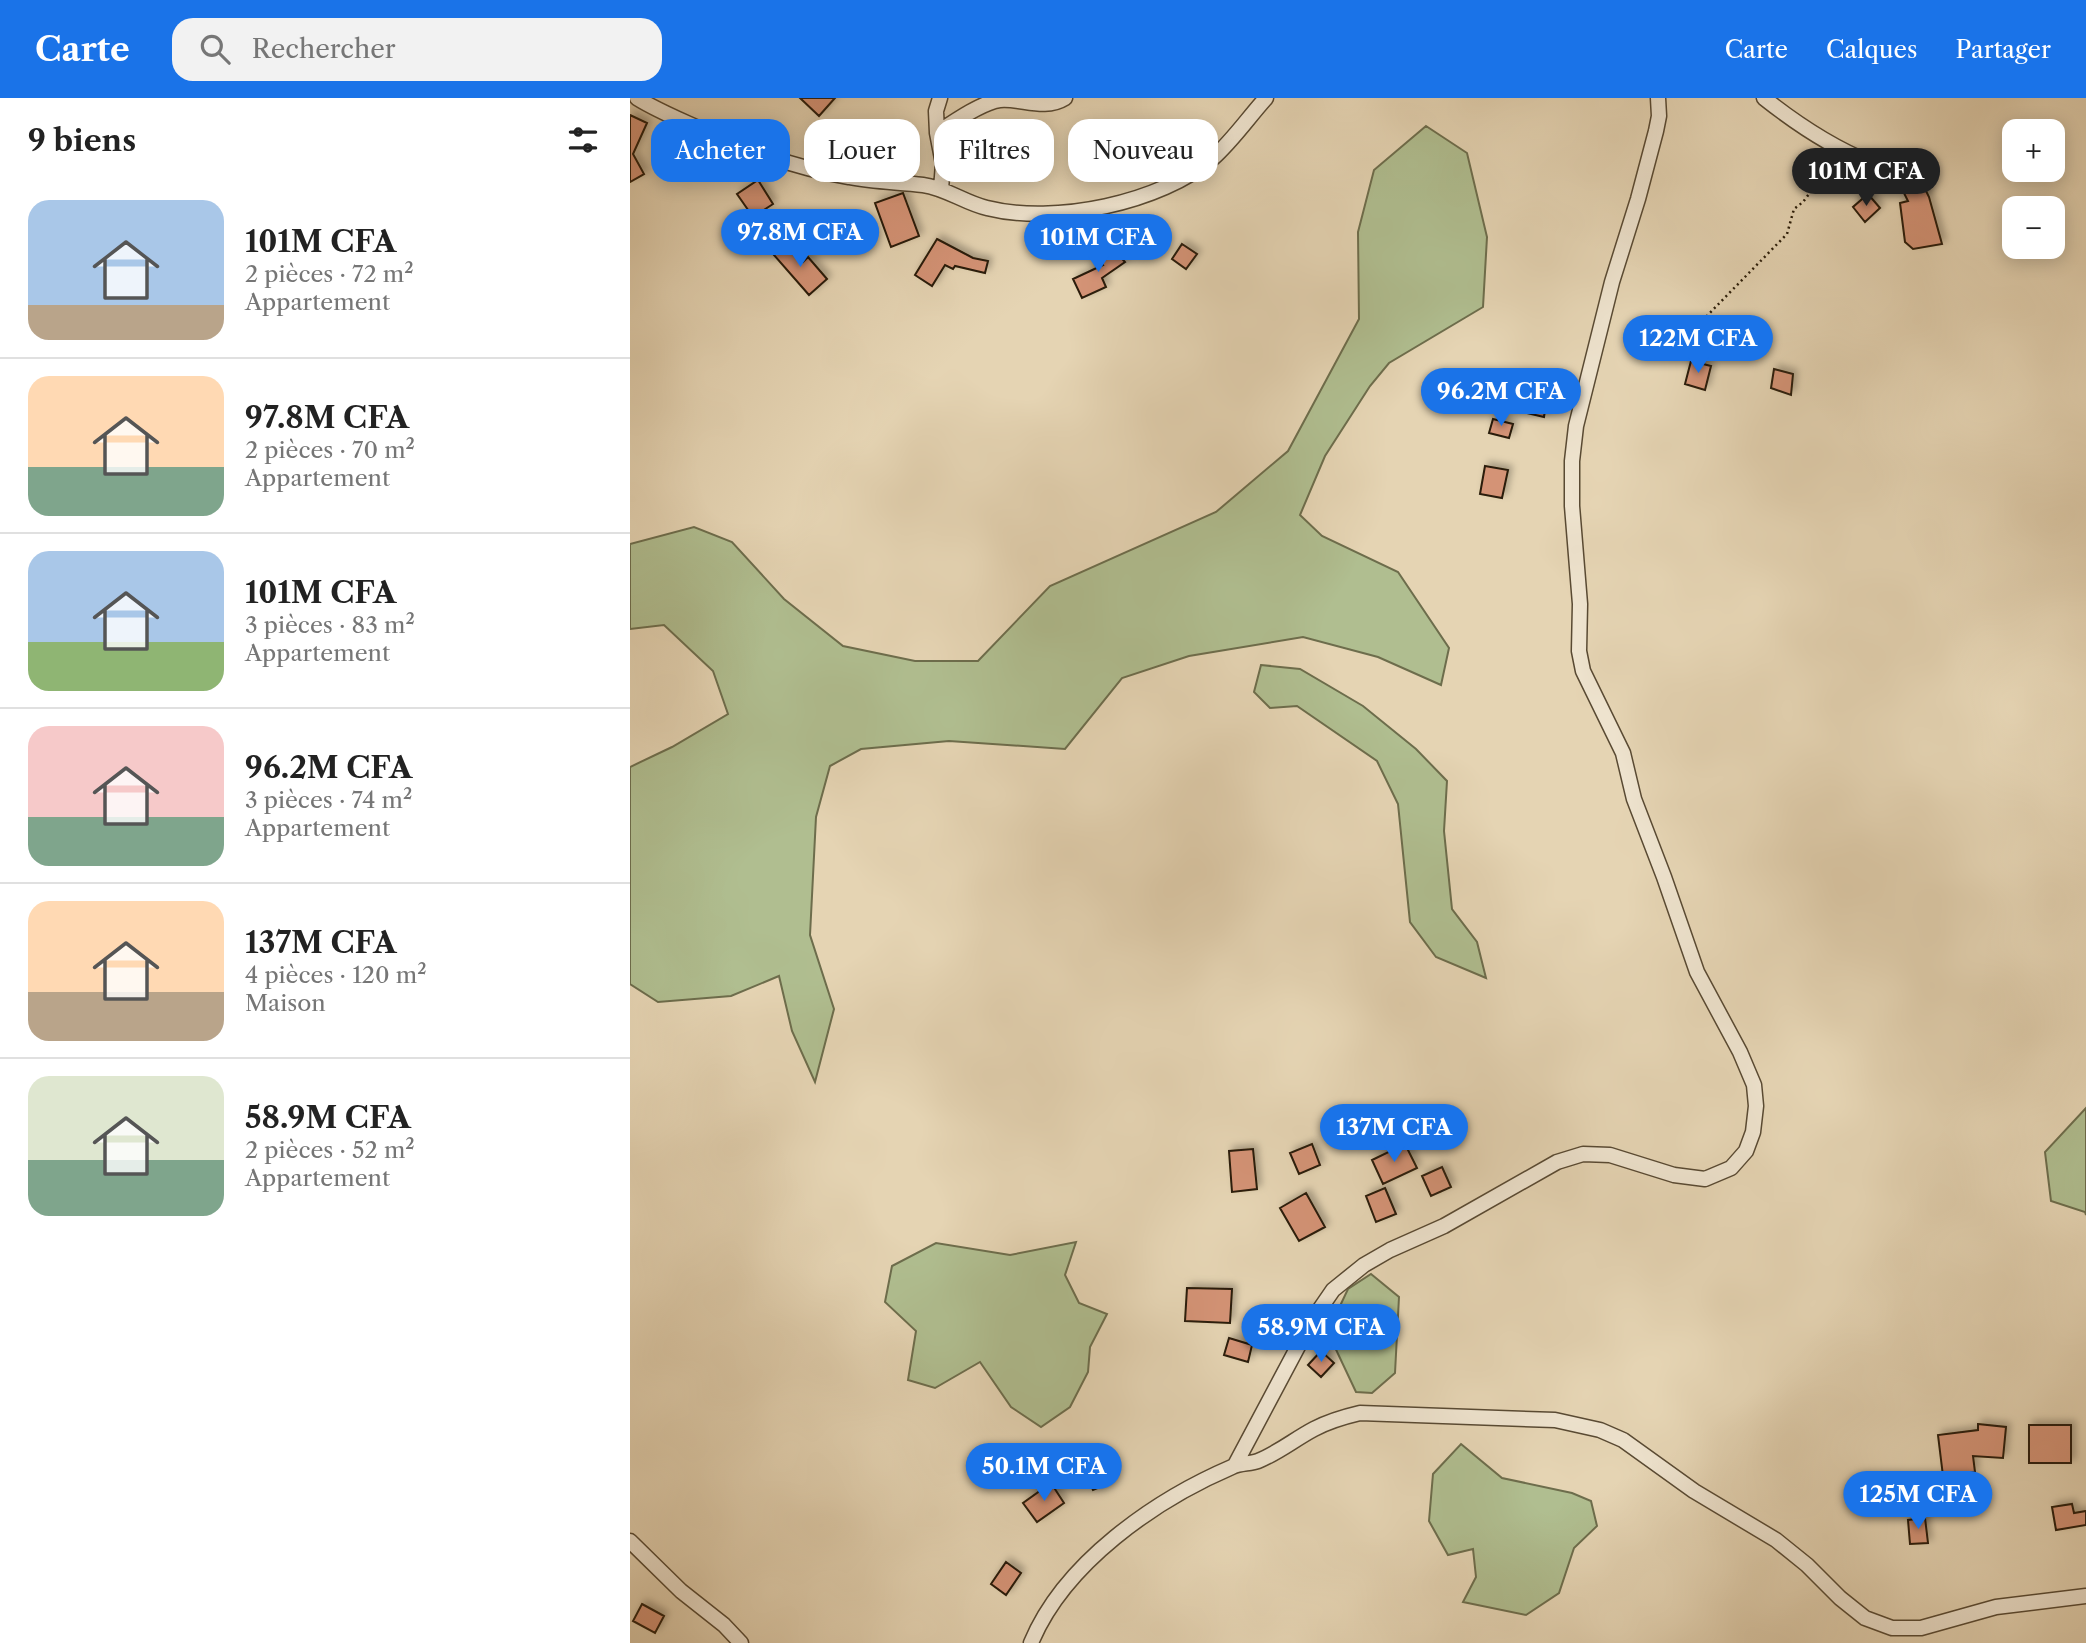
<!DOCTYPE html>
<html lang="fr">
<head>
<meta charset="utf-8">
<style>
  body { margin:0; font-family:"Libre Caslon Text",serif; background:#f2f2f2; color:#222; height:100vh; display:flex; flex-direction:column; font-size:26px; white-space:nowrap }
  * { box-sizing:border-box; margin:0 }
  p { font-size:23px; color:#767676 }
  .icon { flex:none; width:38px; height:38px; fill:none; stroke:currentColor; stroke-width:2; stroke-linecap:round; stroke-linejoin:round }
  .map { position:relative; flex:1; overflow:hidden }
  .side { display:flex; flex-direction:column; background:#fff; width:630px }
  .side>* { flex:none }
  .guide { position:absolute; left:21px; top:21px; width:665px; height:63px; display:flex; gap:14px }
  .controls { position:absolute; left:1372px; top:21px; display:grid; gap:14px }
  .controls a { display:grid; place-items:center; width:63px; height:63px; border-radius:14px; background:#fff; box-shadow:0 4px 18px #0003; font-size:35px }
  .price { position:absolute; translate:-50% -60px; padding:0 16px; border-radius:24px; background:#1a73e8; color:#fff; font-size:23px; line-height:46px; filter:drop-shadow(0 2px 4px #0008) }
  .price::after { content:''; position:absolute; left:50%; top:42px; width:21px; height:16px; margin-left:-10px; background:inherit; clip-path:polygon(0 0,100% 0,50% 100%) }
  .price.active { background:#222; color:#fff }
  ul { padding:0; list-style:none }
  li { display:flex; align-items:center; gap:21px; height:175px; padding:0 28px }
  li+li { border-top:2px solid #e0e0e0 }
  li span { display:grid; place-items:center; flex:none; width:196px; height:140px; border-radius:21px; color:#555 }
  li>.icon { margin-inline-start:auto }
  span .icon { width:84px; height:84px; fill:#fffc; stroke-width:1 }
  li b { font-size:30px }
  h2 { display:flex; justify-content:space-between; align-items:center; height:84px; padding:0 28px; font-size:30px }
  .pill { padding:0 24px; border-radius:21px; background:#fff; box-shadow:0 4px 18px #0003; font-size:24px; line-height:63px }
  .pill.active { background:#1a73e8; color:#fff }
  header { display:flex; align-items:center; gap:42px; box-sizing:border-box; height:98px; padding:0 35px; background:#1a73e8; color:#fff }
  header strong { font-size:33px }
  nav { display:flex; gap:38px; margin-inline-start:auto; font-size:24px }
  .search { width:490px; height:63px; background:#f2f2f2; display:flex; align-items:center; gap:18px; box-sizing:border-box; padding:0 24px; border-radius:21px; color:#767676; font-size:26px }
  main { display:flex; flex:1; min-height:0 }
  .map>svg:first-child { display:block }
  .green { fill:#b0be90; stroke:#6d6d4c; stroke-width:2 }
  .building { fill:#d49376; stroke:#2a1c08; stroke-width:2; filter:url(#shadow) }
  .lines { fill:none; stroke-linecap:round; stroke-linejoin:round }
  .street-casing { stroke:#594a33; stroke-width:17 }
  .path { stroke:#2a1c08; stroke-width:2.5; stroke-dasharray:2 3.5; stroke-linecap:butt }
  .street { stroke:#eee3ce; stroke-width:14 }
</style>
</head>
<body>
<header>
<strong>Carte</strong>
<div class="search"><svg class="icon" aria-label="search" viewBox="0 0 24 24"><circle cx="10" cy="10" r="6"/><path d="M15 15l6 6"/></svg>Rechercher</div>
<nav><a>Carte</a><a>Calques</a><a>Partager</a></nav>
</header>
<main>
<section class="side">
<h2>9 biens<svg class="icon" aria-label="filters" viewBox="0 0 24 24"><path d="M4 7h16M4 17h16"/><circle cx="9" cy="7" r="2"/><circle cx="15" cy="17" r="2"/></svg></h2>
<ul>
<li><span style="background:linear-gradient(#a9c7e8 75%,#b9a48a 0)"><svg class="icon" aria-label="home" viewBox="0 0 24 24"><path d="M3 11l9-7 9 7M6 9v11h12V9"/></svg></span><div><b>101M CFA</b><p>2 pièces · 72 m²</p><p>Appartement</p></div></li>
<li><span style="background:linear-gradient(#ffd9b3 65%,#7fa58c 0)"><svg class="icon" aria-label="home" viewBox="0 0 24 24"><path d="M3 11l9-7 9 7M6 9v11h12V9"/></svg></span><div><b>97.8M CFA</b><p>2 pièces · 70 m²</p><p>Appartement</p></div></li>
<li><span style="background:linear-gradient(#a9c7e8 65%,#8fb573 0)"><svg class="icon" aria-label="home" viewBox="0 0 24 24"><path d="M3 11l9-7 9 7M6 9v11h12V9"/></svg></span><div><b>101M CFA</b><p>3 pièces · 83 m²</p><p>Appartement</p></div></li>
<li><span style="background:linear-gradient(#f6c9c9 65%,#7fa58c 0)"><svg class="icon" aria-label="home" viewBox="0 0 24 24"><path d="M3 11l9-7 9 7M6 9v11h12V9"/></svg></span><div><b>96.2M CFA</b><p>3 pièces · 74 m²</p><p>Appartement</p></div></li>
<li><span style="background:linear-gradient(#ffd9b3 65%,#b9a48a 0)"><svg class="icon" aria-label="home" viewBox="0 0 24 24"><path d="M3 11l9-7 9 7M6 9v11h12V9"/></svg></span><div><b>137M CFA</b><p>4 pièces · 120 m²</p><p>Maison</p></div></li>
<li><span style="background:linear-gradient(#dfe7d0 60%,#7fa58c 0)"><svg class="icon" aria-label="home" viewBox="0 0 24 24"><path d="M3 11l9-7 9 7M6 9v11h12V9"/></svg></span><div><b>58.9M CFA</b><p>2 pièces · 52 m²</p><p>Appartement</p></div></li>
</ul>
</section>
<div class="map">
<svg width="1456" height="1545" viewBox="0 0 1456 1545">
  <defs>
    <filter id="shadow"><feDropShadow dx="4" dy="-4" stdDeviation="3.5" flood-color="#0004"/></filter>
  </defs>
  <rect width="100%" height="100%" fill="#e5d4b3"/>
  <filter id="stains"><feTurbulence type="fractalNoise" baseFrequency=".00286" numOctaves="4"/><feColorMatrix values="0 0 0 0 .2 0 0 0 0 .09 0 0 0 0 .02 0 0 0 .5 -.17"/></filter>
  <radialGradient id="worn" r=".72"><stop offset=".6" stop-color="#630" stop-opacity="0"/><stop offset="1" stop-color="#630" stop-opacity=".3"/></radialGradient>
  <path class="green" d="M796 28 837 55 857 139 853 209 759 265 740 288 695 358 670 417 692 438 768 474 819 550 811 587 748 559 673 539 559 558 492 580 435 651 319 643 231 651 200 668 186 719 180 837 204 911 185 984 162 933 149 878 101 898 28 904 0 886V669L42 649 98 616 83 573 34 527 0 531V446L64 429 102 444 154 501 213 548 285 563H348L420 488 586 414 658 353 729 221 728 134 744 72Z
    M631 567 670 571 733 608 786 651 817 683 814 733 822 811 847 844 856 880 806 859 780 824 768 706 747 663 667 608 640 610 624 594Z
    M1456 1010V1117L1455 1114 1421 1103 1415 1054Z
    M446 1144 435 1177 449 1205 477 1216 460 1249 458 1274 440 1309 411 1329 381 1309 350 1264 305 1290 278 1282 286 1233 255 1204 262 1168 306 1145 380 1157Z
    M741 1176 769 1199 765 1275 742 1295 726 1294 701 1241V1227L718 1191Z
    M831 1346 872 1380 942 1395 961 1403 967 1428 944 1450 929 1495 896 1517 833 1504 846 1479 843 1451 818 1457 799 1423 803 1376Z"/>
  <path class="building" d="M170 0H205L189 18Z
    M0 17 17 25 3 56 14 76 0 84Z
    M1281 62 1299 99 1312 146 1283 151 1275 144 1270 105 1278 103 1262 71Z
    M128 82 143 106 123 119 107 96Z
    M273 95 289 138 261 149 245 105Z
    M1238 96 1250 110 1235 124 1223 109Z
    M307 141 343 160 358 163 355 175 325 168 323 171 315 167 302 188 285 177Z
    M158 144 173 164 178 159 197 181 179 197 143 156Z
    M552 146 567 156 556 171 542 161Z
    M482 149 495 164 472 180 476 189 452 200 443 181 473 167 467 159Z
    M1061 263 1081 268 1075 292 1055 286Z
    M1144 271 1163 276 1161 297 1141 290Z
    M892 279 919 286 914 319 884 312Z
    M863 321 883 326 879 340 859 335Z
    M855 368 878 372 872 400 850 396Z
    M682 1046 690 1067 669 1076 660 1055Z
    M775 1046 787 1070 753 1086 742 1062Z
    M623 1051 627 1091 602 1094 599 1053Z
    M812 1069 821 1089 801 1098 792 1078Z
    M755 1090 766 1116 746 1124 736 1098Z
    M676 1095 695 1129 669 1143 650 1110Z
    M557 1190 602 1191 600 1225 555 1223Z
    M599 1240 622 1247 618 1264 594 1257Z
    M691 1253 704 1265 691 1279 678 1267Z
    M1348 1326 1376 1329 1373 1360 1343 1358 1345 1374 1313 1378 1308 1337 1348 1332Z
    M1399 1327H1441V1365H1399Z
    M471 1358 482 1384 463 1392 452 1367Z
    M1324 1383 1328 1414 1297 1418 1293 1388Z
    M421 1385 434 1405 407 1424 393 1405Z
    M1442 1406 1444 1415 1456 1413V1427L1426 1432 1422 1409Z
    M1295 1420 1298 1445 1280 1446 1278 1422Z
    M376 1464 391 1475 376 1497 361 1486Z
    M12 1506 34 1518 25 1535 3 1523Z"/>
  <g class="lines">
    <defs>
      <path id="street" d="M7 0C23 10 41 18 59 26 110 49 163 70 219 79 243 84 268 84 293 87 316 90 335 105 357 110 424 127 531 105 583 60 603 42 618 20 636 0
        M1134 0C1168 27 1201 49 1241 65
        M307 35 306 13 310 0
        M311 91 313 66 307 35C322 25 352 4 370 2 392 0 414 13 435 0
        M605 1367 681 1224 703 1192 734 1167 760 1152 814 1128 927 1064 953 1056 980 1057 1044 1077 1075 1081 1101 1070 1116 1053 1123 1034 1126 1008 1124 987 1110 954 1067 874 1034 779 1004 701 993 655 953 573 949 553 950 506 942 408V363L946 328 982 184 1008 101 1026 33 1029 18 1028 0
        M0 1443 51 1493 94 1527 111 1545
        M401 1545C434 1465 525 1402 602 1369 610 1365 620 1366 628 1363 648 1355 665 1341 684 1331 699 1323 713 1319 730 1315L925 1322 970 1332 993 1342 1064 1393 1146 1442 1177 1467 1210 1500 1235 1520 1262 1530H1291L1366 1509 1456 1498"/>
    </defs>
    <use href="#street" class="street-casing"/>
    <path class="path" d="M1068 254 1069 226 1157 136 1164 111 1173 104 1203 64"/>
    <use href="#street" class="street"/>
  </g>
  <rect width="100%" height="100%" filter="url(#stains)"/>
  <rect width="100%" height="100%" fill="url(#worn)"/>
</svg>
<div class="controls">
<a>+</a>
<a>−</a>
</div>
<b class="price active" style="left:1236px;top:110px">101M CFA</b>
<b class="price" style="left:170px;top:171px">97.8M CFA</b>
<b class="price" style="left:468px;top:176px">101M CFA</b>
<b class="price" style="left:1068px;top:277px">122M CFA</b>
<b class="price" style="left:871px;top:330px">96.2M CFA</b>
<b class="price" style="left:764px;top:1066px">137M CFA</b>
<b class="price" style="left:691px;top:1266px">58.9M CFA</b>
<b class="price" style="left:414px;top:1405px">50.1M CFA</b>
<b class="price" style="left:1288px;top:1433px">125M CFA</b>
<div class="guide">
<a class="pill active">Acheter</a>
<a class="pill">Louer</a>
<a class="pill">Filtres</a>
<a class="pill">Nouveau</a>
</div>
</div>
</main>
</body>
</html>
